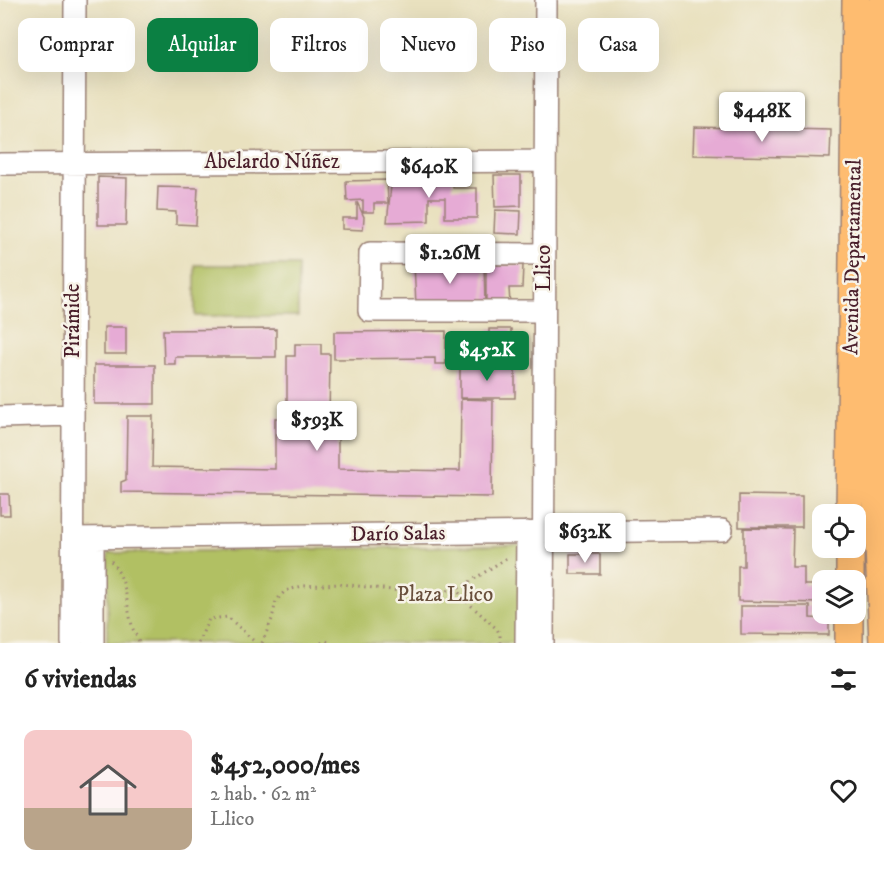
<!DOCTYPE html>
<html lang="es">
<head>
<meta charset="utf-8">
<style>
  body { margin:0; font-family:"IM FELL DW Pica",serif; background:#f2f2f2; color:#222; height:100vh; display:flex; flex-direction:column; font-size:22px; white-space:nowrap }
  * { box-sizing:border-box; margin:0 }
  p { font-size:20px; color:#767676 }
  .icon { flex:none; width:33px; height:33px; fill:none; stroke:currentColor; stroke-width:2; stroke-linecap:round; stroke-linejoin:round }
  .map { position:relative; height:643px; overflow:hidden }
  .panel { display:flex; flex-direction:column; background:#fff; flex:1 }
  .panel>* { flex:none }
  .banner { position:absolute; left:18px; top:18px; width:849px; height:54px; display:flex; gap:12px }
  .buttons { position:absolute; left:812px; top:504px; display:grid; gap:12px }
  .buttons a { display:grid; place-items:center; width:54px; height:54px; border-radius:12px; background:#fff; box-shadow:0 6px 24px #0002; font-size:30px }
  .price { position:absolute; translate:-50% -51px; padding:0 14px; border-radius:6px; background:#fff; color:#222; font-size:20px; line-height:39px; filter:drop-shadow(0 2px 3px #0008) }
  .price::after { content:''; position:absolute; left:50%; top:36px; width:18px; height:14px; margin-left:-9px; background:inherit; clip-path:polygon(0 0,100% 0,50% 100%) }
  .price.active { background:#0b8043; color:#fff }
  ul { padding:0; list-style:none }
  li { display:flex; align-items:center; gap:18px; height:150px; padding:0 24px }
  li+li { border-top:2px solid #e0e0e0 }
  li span { display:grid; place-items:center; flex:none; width:168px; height:120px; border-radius:12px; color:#555 }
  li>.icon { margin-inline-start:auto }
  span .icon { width:72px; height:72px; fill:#fffc; stroke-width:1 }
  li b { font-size:26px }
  h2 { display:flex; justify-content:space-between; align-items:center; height:72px; padding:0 24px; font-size:26px }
  .chip { padding:0 21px; border-radius:12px; background:#fff; box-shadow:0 6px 24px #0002; font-size:21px; line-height:54px }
  .chip.active { background:#0b8043; color:#fff }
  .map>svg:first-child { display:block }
  .green { fill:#b1c063; stroke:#7e7047; stroke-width:1.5 }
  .building { fill:#e6abd5 }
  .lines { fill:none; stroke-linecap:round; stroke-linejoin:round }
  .minor-casing { stroke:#9a8075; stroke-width:24 }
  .major-casing { stroke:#9a8075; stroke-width:30 }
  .path { stroke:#9a8075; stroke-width:3; stroke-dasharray:1.5 4.5; stroke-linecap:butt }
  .minor { stroke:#fff; stroke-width:21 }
  .major { stroke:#febc70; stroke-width:27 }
  .labels { text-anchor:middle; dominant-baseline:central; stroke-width:5; stroke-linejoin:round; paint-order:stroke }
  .street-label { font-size:21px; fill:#4a1f2b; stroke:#f7f3e8 }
  .park-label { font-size:21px; fill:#694f3c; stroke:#f7f3e8 }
</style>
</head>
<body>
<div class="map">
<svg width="884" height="643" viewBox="0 0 884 643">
  <rect width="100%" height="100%" fill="#f7f3e8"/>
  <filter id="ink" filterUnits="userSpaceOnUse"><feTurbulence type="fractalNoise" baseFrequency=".0167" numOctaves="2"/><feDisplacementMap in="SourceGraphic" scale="12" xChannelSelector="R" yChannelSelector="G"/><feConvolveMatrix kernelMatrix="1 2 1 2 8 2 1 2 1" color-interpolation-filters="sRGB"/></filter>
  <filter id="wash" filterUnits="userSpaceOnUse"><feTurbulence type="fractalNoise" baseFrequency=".008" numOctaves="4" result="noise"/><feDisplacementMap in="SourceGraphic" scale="24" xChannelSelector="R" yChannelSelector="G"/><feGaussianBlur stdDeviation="1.35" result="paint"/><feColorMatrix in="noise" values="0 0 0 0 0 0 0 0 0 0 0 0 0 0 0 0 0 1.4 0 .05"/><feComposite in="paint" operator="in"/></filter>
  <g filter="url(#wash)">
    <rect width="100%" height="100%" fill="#e9e1bf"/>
    <path class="green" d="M195 265H298V316H195Z
      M523 545 524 643H107L108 553Z"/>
    <g id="blocks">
      <path class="building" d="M694 127 831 130 830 158 693 155Z
        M494 175H521V206L495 207Z
        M98 177 127 178 126 225H98Z
        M392 177 453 178V188H477V218H445V198H429V221L387 222Z
        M387 180 388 203H374V212H363V200L347 201 346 181Z
        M158 187 198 188 196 225 176 224V212L157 211Z
        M357 202 364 217 363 230 342 229V218H357Z
        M495 210 521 211 520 234 494 233Z
        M414 263 484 265 485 307 416 305Z
        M486 265H523L522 288H509L510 304 486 303Z
        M104 327H126V354H104Z
        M276 329V357H175V364H164L163 330Z
        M489 329H511V354H494V345L489 346Z
        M446 331V364H435V358L334 359V332Z
        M295 344H321V354H330L329 422H338V469L460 471 461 399 493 400 492 497 121 492V482L126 480 127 416H153L152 467 275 469V418H287V356H295Z
        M94 365H155V404H94Z
        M460 366H515V398H460Z
        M0 494H9L10 515H0Z
        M739 495 802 496V527H739Z
        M744 528 793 529 792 567H804V585H822V603L738 601V566H744Z
        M570 554H600V574H570Z
        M741 606H810V618L829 619V635L741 634Z"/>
    </g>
  </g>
  <g filter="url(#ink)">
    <use href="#blocks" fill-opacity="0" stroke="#9a8075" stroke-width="1.5"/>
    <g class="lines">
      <defs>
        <path id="minor" d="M0 164 545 161
          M544 311H369L370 253 544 254
          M0 417 73 415
          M73 538 722 530
          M93 538V643
          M72 643 75 0
          M526 643 527 532
          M543 643 546 0"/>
        <path id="major" d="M850 514 856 0
          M850 580V548
          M849 643V614
          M883 643 875 449 883 0"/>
      </defs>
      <use href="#minor" class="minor-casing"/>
      <use href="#major" class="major-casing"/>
      <path class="path" d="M111 561C129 584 125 601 132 625 133 631 137 637 140 643
        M455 588 466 601 497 629 500 635V643
        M198 643 209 619 228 617 256 643
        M262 643 272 619 276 601 285 591 302 586 341 584 425 594 444 592 465 585 508 557
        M321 643 326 641 331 643"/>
      <use href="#minor" class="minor"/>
      <use href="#major" class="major"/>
    </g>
  </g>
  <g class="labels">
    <g class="street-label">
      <text x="272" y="162">Abelardo Núñez</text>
      <text transform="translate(853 257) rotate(-89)">Avenida Departamental</text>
      <text transform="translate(544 268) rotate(-90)">Llico</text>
      <text transform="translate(73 321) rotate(-90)">Pirámide</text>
      <text transform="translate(398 534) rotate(-1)">Darío Salas</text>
    </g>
    <g class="park-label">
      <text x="445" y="595">Plaza Llico</text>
    </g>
  </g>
</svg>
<div class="buttons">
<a><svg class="icon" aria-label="locate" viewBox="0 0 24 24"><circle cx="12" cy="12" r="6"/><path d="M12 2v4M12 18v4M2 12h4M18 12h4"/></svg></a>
<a><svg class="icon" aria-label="layers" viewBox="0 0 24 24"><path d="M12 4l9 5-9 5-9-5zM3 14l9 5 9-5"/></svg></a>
</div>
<b class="price" style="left:762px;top:143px">$448K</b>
<b class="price" style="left:429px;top:199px">$640K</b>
<b class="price" style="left:450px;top:285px">$1.26M</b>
<b class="price active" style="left:487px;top:382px">$452K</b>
<b class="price" style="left:317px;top:452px">$593K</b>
<b class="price" style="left:585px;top:564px">$632K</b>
<div class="banner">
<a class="chip">Comprar</a>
<a class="chip active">Alquilar</a>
<a class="chip">Filtros</a>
<a class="chip">Nuevo</a>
<a class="chip">Piso</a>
<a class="chip">Casa</a>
</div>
</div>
<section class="panel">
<h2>6 viviendas<svg class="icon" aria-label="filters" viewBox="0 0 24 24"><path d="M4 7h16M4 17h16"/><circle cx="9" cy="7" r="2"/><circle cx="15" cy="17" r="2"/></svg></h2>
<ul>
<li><span style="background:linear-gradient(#f6c9c9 65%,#b9a48a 0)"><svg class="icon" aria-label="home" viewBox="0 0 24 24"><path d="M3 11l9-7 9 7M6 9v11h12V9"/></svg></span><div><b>$452,000/mes</b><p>2 hab. · 62 m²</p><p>Llico</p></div><svg class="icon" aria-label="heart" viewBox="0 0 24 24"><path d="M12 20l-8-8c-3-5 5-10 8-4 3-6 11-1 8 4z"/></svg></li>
</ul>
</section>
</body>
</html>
